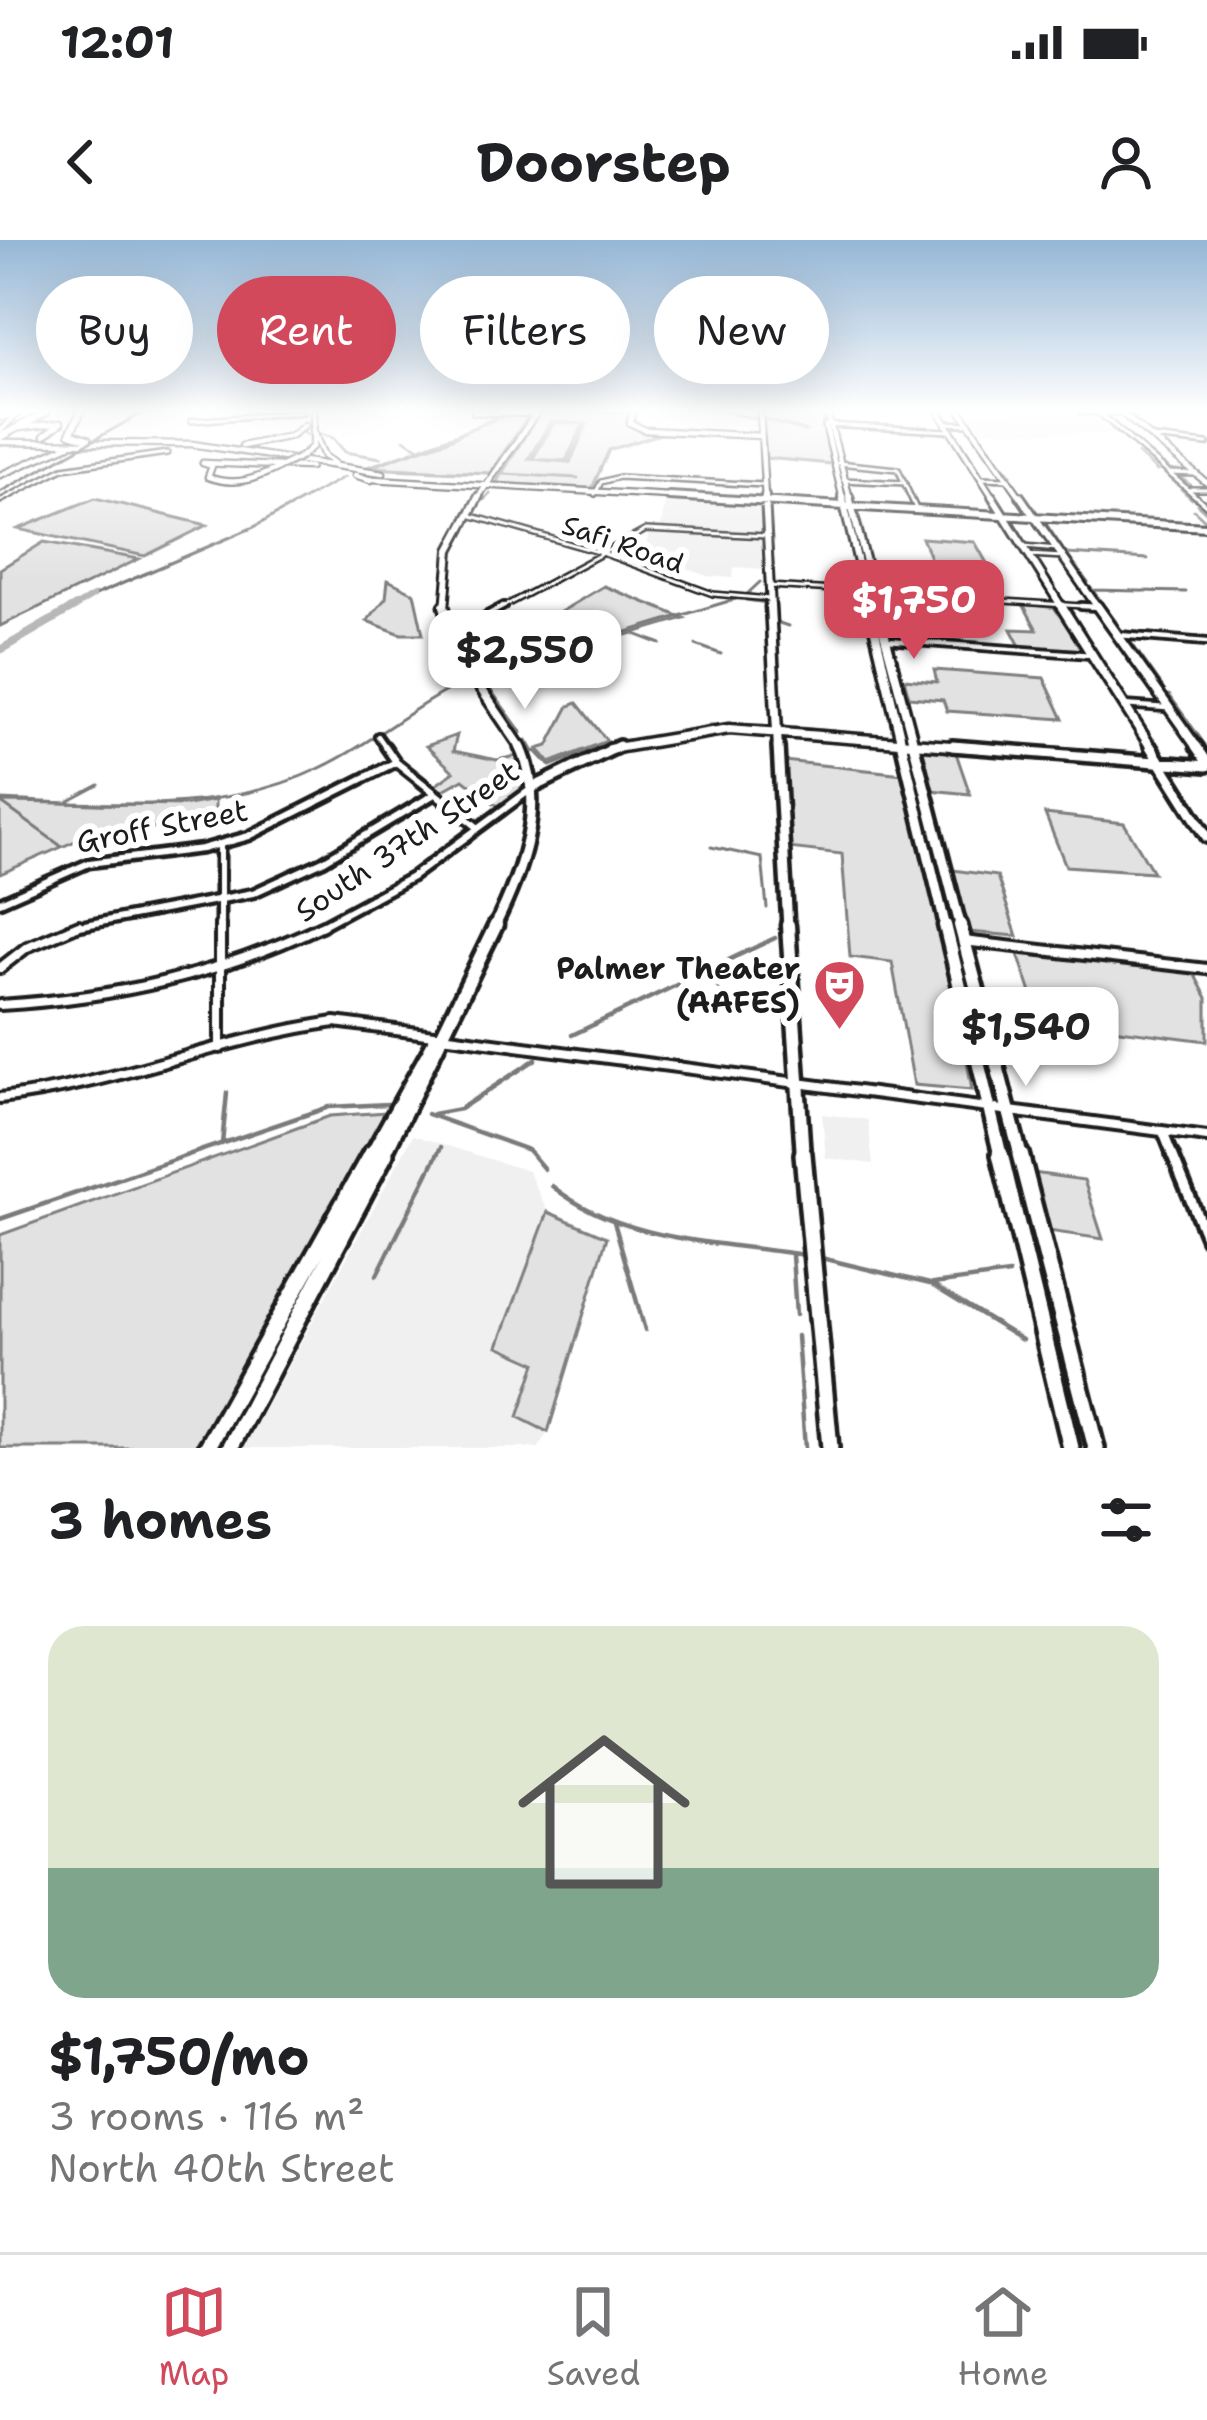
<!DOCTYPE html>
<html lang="en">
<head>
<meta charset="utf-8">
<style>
  body { margin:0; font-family:"Shantell Sans",sans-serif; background:#f6f6f6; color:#202124; height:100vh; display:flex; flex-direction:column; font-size:45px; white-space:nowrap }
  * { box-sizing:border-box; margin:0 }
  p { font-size:39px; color:#757577 }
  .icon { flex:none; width:66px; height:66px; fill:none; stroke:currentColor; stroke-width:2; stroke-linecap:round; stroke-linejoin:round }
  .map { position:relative; height:1208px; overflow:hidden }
  .panel { display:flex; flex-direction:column; background:#fff; flex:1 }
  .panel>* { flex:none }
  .top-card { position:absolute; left:36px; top:36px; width:1137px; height:108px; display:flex; gap:24px }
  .price { position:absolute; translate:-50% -102px; padding:0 27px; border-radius:24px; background:#fff; color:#222; font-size:39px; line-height:78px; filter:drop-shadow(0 3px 6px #0008) }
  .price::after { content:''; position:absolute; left:50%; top:72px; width:36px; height:27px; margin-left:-18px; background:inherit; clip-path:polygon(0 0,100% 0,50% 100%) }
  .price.selected { background:#d1495b; color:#fff }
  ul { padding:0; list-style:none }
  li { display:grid; align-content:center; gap:24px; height:636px; padding:0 48px }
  li span { display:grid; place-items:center; height:372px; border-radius:36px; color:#555 }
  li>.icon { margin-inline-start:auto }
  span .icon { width:216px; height:216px; fill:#fffc; stroke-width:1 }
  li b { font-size:51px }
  h2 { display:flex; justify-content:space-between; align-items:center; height:144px; padding:0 48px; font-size:51px }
  .pill { padding:0 42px; border-radius:54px; background:#fff; box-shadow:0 12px 48px #0002; font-size:42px; line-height:108px }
  .pill.selected { background:#d1495b; color:#fff }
  .status { display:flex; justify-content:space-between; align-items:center; height:84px; padding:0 60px; background:#fff; direction:ltr }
  .status svg { height:33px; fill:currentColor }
  header { display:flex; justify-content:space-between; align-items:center; height:156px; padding:0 48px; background:#fff; font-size:54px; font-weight:700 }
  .tabs { display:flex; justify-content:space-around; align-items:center; height:168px; border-top:3px solid #e0e0e0; background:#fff; font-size:33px; color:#757577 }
  .tabs a { display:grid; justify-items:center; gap:6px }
  .tabs .selected { color:#d1495b }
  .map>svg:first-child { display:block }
  .built { fill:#f0f0f0 }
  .green { fill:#e2e2e2; stroke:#7f7f7f; stroke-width:3 }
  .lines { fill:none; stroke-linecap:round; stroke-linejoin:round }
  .stream-far1 { stroke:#7a7a7a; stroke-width:3 }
  .stream { stroke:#7a7a7a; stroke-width:4.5 }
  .river-far1 { stroke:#b8b8b8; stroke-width:6 }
  .river { stroke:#b8b8b8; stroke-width:8 }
  .taxiway { fill:#8e8e8e; fill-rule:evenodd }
  .street-far4-casing { stroke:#1c1c1c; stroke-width:8 }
  .street-far3-casing { stroke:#1c1c1c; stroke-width:12 }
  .street-far2-casing { stroke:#1c1c1c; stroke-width:15 }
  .street-far1-casing { stroke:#1c1c1c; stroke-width:16 }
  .street-casing { stroke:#1c1c1c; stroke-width:18 }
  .secondary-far5-casing { stroke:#1c1c1c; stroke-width:9 }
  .secondary-far4-casing { stroke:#1c1c1c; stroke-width:12 }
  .secondary-far3-casing { stroke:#1c1c1c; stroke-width:15 }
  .secondary-far2-casing { stroke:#1c1c1c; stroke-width:18 }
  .secondary-far1-casing { stroke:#1c1c1c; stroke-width:21 }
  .secondary-casing { stroke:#1c1c1c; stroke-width:24 }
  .primary-casing { stroke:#1c1c1c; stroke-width:9 }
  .highway-casing { stroke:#1c1c1c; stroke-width:10 }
  .street-far4 { stroke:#fff; stroke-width:3 }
  .street-far3 { stroke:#fff; stroke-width:4.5 }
  .street-far2 { stroke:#fff; stroke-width:6 }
  .street-far1 { stroke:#fff; stroke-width:8 }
  .street { stroke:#fff; stroke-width:9 }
  .secondary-far5 { stroke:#fff; stroke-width:4.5 }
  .secondary-far4 { stroke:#fff; stroke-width:6 }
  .secondary-far3 { stroke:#fff; stroke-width:8 }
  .secondary-far2 { stroke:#fff; stroke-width:9 }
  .secondary-far1 { stroke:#fff; stroke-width:12 }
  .secondary { stroke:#fff; stroke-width:15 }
  .primary { stroke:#fff; stroke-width:4.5 }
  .highway { stroke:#fff; stroke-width:6 }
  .rail { stroke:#1c1c1c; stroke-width:3 }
  .secondary-bridge-casing { stroke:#1c1c1c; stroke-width:9; stroke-linecap:butt }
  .secondary-bridge { stroke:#fff; stroke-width:4.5 }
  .labels { text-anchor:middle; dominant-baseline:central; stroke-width:12; stroke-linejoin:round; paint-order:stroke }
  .far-street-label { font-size:27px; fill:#1c1c1c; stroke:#fff }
  .street-label { font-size:30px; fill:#1c1c1c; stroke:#fff }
  .poi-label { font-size:30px; font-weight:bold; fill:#1c1c1c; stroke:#fff; text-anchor:end }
</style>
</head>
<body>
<div class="status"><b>12:01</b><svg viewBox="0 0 49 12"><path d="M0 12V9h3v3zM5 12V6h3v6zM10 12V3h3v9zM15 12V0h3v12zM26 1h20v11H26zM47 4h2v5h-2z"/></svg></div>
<header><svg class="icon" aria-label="back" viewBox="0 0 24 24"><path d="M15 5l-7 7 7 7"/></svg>Doorstep<svg class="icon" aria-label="person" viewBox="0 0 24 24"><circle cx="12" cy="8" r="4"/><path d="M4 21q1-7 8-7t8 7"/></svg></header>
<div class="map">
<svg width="1207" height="1208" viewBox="0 0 1207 1208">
  <rect width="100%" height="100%" fill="#fff"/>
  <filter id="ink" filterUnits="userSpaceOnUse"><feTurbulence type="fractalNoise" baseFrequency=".00833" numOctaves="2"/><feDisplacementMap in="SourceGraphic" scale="24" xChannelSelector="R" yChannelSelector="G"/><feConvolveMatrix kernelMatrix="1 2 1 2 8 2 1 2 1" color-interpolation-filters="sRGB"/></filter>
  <g filter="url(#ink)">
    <path class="built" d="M969 172 1096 174 1121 195 981 190Z
      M666 260 761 266 764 329 734 327 733 338 707 336 645 312 649 290 660 289Z
      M822 874 868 880 873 924 826 918Z
      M413 895 528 931 548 972 607 997 548 1192 539 1208H244Z"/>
    <path class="green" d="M540 172H630L627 181 664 193 609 210 592 248 496 243Z
      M762 172H820L832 224 766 218Z
      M509 174 528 176 490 233 371 227Z
      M95 258 207 285 145 316 18 289Z
      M922 298 975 302 989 327 933 325Z
      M44 302 139 319 0 386V329Z
      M388 340 414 353 423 394H401L367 381 386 358Z
      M604 346 684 378 532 423 523 412 527 392Z
      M1023 364 1058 368 1084 412 1021 408 1011 389 1037 390Z
      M934 430 1044 438 1063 479 947 471 943 460 909 457 904 439 937 442Z
      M577 463 607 501 550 523 538 509 548 506 569 466Z
      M457 495 453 511 497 520 516 516 523 550 499 567 463 539 440 552 433 547 454 532 426 506Z
      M920 510 956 513 970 554 931 550Z
      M784 521 903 534 952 736 972 850 914 845 892 722 850 717 842 614 788 608Z
      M215 560V579L80 599 0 634V562L188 565Z
      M1045 574 1124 583 1153 632 1066 626Z
      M953 630 997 636 1017 696 969 692Z
      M1017 711 1192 730 1207 758V801L1040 780Z
      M387 872 252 1116 194 1208H0V995L330 876Z
      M1033 933 1084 940 1103 999 1048 991Z
      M548 972 607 997 548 1192 518 1177 536 1123 498 1106Z"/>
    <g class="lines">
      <path class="stream-far1" d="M726 172 758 179
        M1098 174 1118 194
        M1132 174 1136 179
        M763 179 805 191
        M977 191 982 197
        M302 192 308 195
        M320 194 333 198 345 212 381 218
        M404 199 418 207
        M984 200 991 209
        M992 211 1011 235
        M1138 214 1157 231
        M1153 223 1162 231
        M1164 224 1169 229
        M364 228 448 200 502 174
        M365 228 488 233
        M503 234 578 238
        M1165 234 1180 247
        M1177 235 1193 247
        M1195 236 1207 246
        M1181 249 1192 259
        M1197 264 1207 273
        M476 267 490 254
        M1194 270 1207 282
        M1039 274 1050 275
        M1045 282 1062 308
        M1064 311 1088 343
        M1067 314 1148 319
        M1090 347 1116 382
        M1092 350 1186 352
        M746 355 760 342
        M93 356 254 287 344 237
        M746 360 767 363
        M559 379 575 409
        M776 382 788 386
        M1123 391 1207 398
        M635 394 661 404
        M457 395 466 414
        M1130 401 1162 446
        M696 405 721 414
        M468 419 522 493
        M478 437 739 358
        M1169 455 1205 505
        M709 485H764
        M800 488 835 491
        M527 500 534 512
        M536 511 550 526 600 506
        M0 560C107 564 218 576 318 529 371 504 416 464 469 439
        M69 561 99 545
        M0 562 61 606
        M711 607 762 618 767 668"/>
      <path class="stream" d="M692 719 705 730
        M704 731 719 748
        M701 733 775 698
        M572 795 689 739
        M427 874 528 910 544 929
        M433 874 460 869 536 819
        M222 904 227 853
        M552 946C621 1002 719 1002 804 1015
        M0 979 329 867 388 864
        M614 982 645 1090
        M792 1015 796 1075
        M821 1018 930 1044 1022 1100
        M377 1035 441 907
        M933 1044 1009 1034
        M797 1096 805 1208"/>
      <path class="river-far1" d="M71 369 93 356"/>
      <path class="river" d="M0 410 76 366"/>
      <path class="taxiway" d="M550 180 589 183 571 224 526 220ZM555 184 581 185 565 219 535 218Z"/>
      <defs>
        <path id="street-far4" d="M1081 172 1123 173
          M1098 172 1207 266
          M191 181 302 172
          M946 183 970 184
          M825 185 951 191
          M1153 198 1207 204
          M838 223 898 229 917 271
          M1170 233 1196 234
          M981 238 1009 239
          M843 240 905 243
          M1191 249H1207
          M595 254 601 242 619 237 764 245
          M0 261 63 228 167 213
          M469 275 602 313 713 354 770 359
          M1024 306 1058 309
          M1029 315 1063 317
          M769 346 867 352
          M876 353 1098 367
          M499 369 646 290 767 296"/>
        <path id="street-far3" d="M1081 366 1098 367
          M450 395 504 366
          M1118 395 1207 402
          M887 400 1092 415
          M1123 465 1167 468
          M378 496 387 509"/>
        <path id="street-far2" d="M385 506 396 522 476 586
          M220 605V688
          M0 662 89 623 202 609 249 596 396 522
          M69 688 253 653 323 621 433 555
          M317 688 412 637 530 550"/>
        <path id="street-far1" d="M220 685V808
          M963 701 1207 729
          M0 728 27 707 79 685
          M0 765C115 758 219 735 323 685
          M0 858C115 845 221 798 335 782L1207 897
          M1163 892 1173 917"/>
        <path id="street" d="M1172 914 1207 999"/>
        <path id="secondary-far5" d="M474 172 535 174
          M633 172 630 183 645 190 761 196
          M760 172 765 259
          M827 172 850 259
          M939 172 994 259
          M961 172 1022 259
          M1120 172 1207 243
          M826 188 843 259
          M302 216 313 206 314 172
          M203 223 212 226 208 237C235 247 257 239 282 226
          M373 239 722 259
          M477 259 537 172"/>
        <path id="secondary-far4" d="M669 256 1207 287
          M765 256 771 369
          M842 256 869 369
          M849 256 878 369
          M992 256 1063 369
          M1020 256 1099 369
          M445 369 450 310 479 256"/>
        <path id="secondary-far3" d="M444 366 460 418 522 509
          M770 366 778 509
          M869 366 903 509
          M877 366 915 509
          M1061 366 1152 509
          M1097 366 1198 509
          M610 509 729 489 990 509"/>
        <path id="secondary-far2" d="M778 506 788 688
          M902 506 946 688
          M914 506 961 688
          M952 506 1207 526
          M1150 506 1207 597
          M1196 506 1207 522
          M532 548 619 506
          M494 688C521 634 548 564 520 506"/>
        <path id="secondary-far1" d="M788 685 803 917
          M945 685 1001 917
          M960 685 1021 917
          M370 917 437 797
          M383 917 496 685"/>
        <path id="secondary" d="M803 914 830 1208
          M1000 914 1071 1208
          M1020 914 1096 1208
          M207 1208 371 914
          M230 1208 385 914"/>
        <path id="primary" d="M19 188 61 183 44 196
          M313 190 324 216 334 223
          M0 191 19 172
          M0 202 192 204 383 233
          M242 206 291 196 305 185
          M203 223 310 227
          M0 235 69 205
          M355 235 371 240"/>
        <path id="highway" d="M81 172 70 193 88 199
          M0 177 18 172
          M0 197 47 172"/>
      </defs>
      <use href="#street-far4" class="street-far4-casing"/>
      <use href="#street-far3" class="street-far3-casing"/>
      <use href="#street-far2" class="street-far2-casing"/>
      <use href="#street-far1" class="street-far1-casing"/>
      <use href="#street" class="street-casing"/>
      <use href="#secondary-far5" class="secondary-far5-casing"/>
      <use href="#secondary-far4" class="secondary-far4-casing"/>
      <use href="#secondary-far3" class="secondary-far3-casing"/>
      <use href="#secondary-far2" class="secondary-far2-casing"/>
      <use href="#secondary-far1" class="secondary-far1-casing"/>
      <use href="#secondary" class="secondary-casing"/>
      <use href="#primary" class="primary-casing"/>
      <use href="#highway" class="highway-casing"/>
      <use href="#street-far4" class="street-far4"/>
      <use href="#street-far3" class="street-far3"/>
      <use href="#street-far2" class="street-far2"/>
      <use href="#street-far1" class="street-far1"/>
      <use href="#street" class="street"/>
      <use href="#secondary-far5" class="secondary-far5"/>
      <use href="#secondary-far4" class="secondary-far4"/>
      <use href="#secondary-far3" class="secondary-far3"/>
      <use href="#secondary-far2" class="secondary-far2"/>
      <use href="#secondary-far1" class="secondary-far1"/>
      <use href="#secondary" class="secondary"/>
      <use href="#primary" class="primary"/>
      <use href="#highway" class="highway"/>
      <path class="rail" d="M0 252 144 172"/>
      <defs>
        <path id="secondary-bridge" d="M282 226 302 216"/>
      </defs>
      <use href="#secondary-bridge" class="secondary-bridge-casing"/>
      <use href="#secondary-bridge" class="secondary-bridge"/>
    </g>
  </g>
  <linearGradient id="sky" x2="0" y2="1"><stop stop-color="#95b6d5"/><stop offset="0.5" stop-color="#fff"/><stop offset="1" stop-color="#fff" stop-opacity="0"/></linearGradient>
  <rect width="1207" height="341" fill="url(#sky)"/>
  <defs>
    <symbol id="theatre-pin" viewBox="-11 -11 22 30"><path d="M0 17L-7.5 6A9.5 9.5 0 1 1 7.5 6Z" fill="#d1495b" stroke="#fff"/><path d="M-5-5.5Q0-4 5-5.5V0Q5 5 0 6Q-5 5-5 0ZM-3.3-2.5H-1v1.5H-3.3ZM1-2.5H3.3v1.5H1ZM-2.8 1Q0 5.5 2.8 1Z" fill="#fff"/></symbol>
  </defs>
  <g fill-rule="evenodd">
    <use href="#theatre-pin" x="810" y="716" width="59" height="81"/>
  </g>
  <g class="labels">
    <g class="far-street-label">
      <text transform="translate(623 304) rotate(19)">Safi Road</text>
    </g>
    <g class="street-label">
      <text transform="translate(162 586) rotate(-11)">Groff Street</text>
      <text transform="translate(407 601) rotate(-34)">South 37th Street</text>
    </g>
    <g class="poi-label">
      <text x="800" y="728">Palmer Theater<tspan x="800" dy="34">(AAFES)</tspan></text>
    </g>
  </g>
</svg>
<b class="price selected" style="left:914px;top:422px">$1,750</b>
<b class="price" style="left:525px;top:472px">$2,550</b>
<b class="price" style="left:1026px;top:849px">$1,540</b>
<div class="top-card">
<a class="pill">Buy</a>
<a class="pill selected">Rent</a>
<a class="pill">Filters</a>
<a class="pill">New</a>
</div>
</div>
<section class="panel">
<h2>3 homes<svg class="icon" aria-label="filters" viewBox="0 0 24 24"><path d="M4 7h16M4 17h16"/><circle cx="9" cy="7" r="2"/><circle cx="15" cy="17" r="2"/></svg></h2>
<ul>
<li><span style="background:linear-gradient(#dfe7d0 65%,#7fa58c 0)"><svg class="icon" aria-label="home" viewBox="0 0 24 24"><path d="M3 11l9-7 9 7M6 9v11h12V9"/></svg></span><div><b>$1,750/mo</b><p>3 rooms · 116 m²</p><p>North 40th Street</p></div></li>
</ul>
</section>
<nav class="tabs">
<a class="selected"><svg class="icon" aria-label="map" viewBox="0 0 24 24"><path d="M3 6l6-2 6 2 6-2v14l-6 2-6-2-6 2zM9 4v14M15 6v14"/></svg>Map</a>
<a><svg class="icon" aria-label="saved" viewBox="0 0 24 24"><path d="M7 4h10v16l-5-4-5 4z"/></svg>Saved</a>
<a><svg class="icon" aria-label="home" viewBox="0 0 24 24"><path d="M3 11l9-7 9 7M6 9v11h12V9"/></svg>Home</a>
</nav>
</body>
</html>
